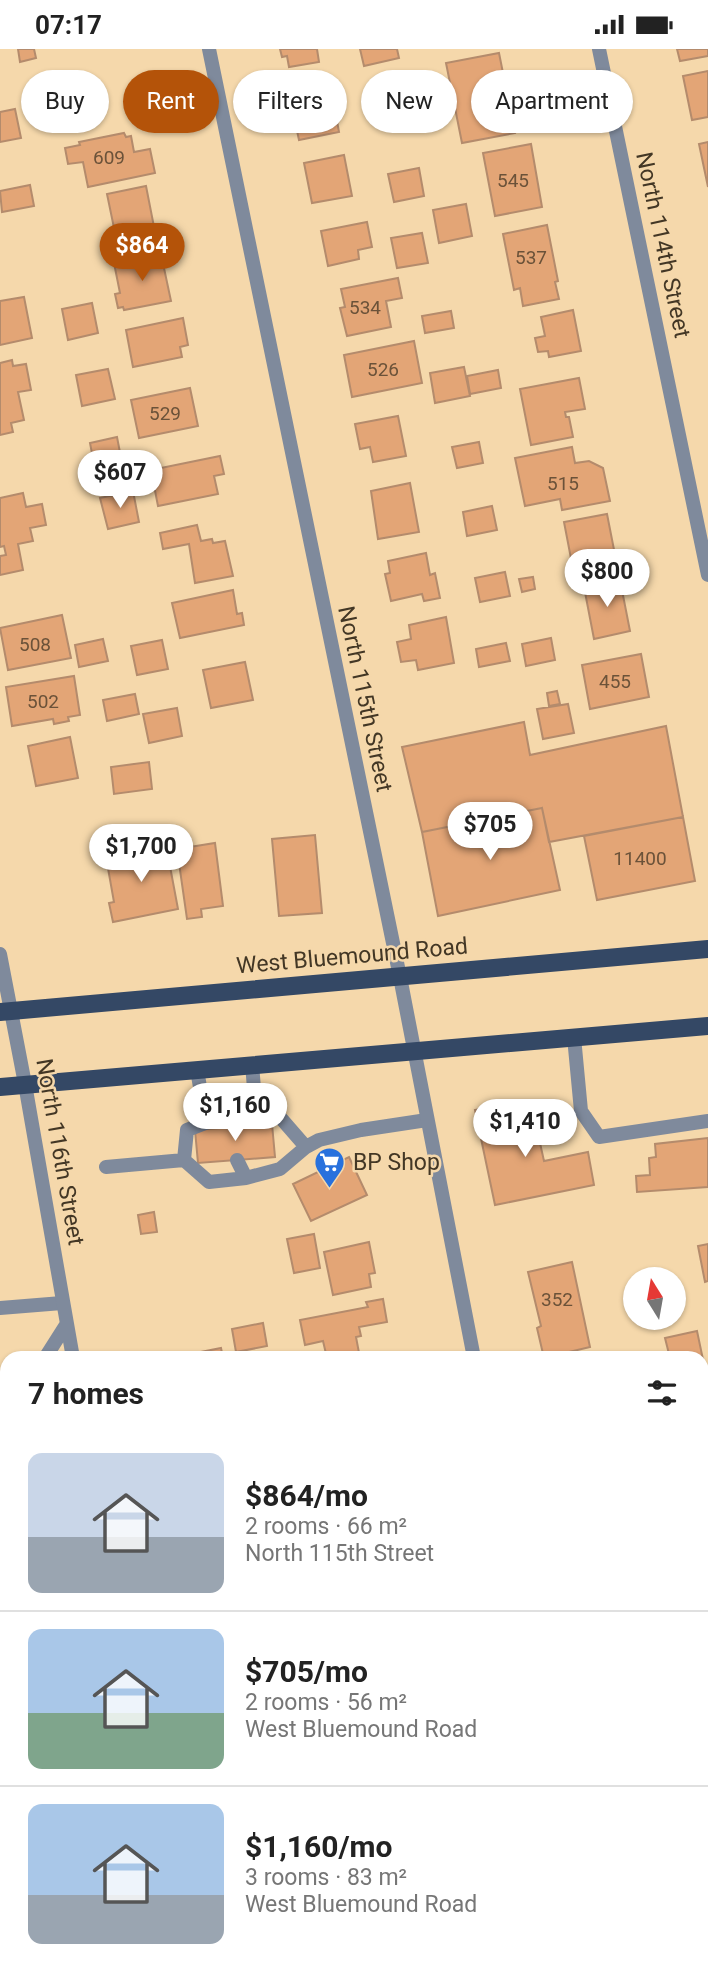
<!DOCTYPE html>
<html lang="en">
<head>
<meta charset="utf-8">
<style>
  body { margin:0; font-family:Roboto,sans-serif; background:#f6f6f6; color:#222; height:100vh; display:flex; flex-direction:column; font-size:26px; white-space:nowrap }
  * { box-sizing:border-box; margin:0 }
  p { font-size:23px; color:#767676 }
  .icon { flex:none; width:38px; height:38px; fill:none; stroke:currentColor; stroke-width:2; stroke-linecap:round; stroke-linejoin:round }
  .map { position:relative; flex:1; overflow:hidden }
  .drawer { position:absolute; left:0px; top:1302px; width:709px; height:623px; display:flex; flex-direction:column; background:#fff; border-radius:21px 21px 0 0; box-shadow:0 2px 5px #0004 }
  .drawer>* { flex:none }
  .banner { position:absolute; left:21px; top:21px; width:667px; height:63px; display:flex; gap:14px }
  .needle { width:46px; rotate:349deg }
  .buttons { position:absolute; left:623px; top:1218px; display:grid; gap:14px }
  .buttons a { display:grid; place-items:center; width:63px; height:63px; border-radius:50%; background:#fff; box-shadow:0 2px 5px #0004; font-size:35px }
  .price { position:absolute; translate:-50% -60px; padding:0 16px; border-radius:24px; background:#fff; color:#222; font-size:23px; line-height:46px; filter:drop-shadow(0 2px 4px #0008) }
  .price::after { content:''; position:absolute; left:50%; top:42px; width:21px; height:16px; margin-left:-10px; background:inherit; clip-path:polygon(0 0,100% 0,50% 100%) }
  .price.on { background:#b45309; color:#fff }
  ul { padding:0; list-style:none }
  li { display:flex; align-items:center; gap:21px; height:175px; padding:0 28px }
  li+li { border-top:2px solid #e0e0e0 }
  li span { display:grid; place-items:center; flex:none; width:196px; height:140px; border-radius:14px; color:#555 }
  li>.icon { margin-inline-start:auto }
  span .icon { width:84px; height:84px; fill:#fffc; stroke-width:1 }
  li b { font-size:30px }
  h2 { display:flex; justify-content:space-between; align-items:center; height:84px; padding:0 28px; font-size:30px }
  .pill { padding:0 24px; border-radius:32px; background:#fff; box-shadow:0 2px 5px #0004; font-size:24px; line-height:63px }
  .pill.on { background:#b45309; color:#fff }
  .status { display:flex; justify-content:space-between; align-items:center; height:49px; padding:0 35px; background:#fff; direction:ltr }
  .status svg { height:19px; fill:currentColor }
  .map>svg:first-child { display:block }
  .green { fill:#a6c19d }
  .building { fill:#e3a576; stroke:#b48b6c; stroke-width:2 }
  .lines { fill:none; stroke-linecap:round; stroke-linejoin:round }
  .lane { stroke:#7f8a9c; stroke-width:14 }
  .street { stroke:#7f8a9c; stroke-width:14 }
  .primary { stroke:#344865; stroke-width:18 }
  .labels { text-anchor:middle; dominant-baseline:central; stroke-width:5; stroke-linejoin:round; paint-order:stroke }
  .number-label { font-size:19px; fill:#6b5239 }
  .street-label { font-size:23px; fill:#433725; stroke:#f5d8ab }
  .poi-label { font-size:23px; fill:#433725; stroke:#f5d8ab; text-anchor:start }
</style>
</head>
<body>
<div class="status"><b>07:17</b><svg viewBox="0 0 49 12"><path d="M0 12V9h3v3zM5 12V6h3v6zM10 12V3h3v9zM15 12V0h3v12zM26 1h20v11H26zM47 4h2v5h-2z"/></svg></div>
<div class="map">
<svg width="708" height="1925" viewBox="0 0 708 1925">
  <rect width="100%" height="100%" fill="#f5d8ab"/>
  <path class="green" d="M7 1408V1553L0 1554V1420Z"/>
  <path class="building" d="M18 0H34L36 9 20 13Z
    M280 0H317L319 13 289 18 287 7 282 8Z
    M360 0H397L399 9 364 17Z
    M677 0H708V7L680 12Z
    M499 4 515 84 462 94 446 14Z
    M708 22V68L692 71 683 27Z
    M331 39 339 83 299 91 293 63 297 62 293 46Z
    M404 41 411 73 383 79 376 46Z
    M15 60 21 89 0 93V63Z
    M124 84 126 88 131 87 134 103 150 100 155 124 88 138 83 113 68 115 65 99 80 96 79 93Z
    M708 93V138L699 95Z
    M531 95 542 158 495 167 483 104Z
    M344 106 352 147 312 154 304 114Z
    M419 119 424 147 394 153 388 125Z
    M30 136 34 157 2 163 0 142Z
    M146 137 156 188 143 191 146 203 120 208 107 145Z
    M466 155 472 187 439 194 433 161Z
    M367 173 372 198 358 201 359 210 328 217 321 182Z
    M547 176 558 232 555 233 559 250 523 257 520 239 514 241 503 185Z
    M422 184 428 214 397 219 391 189Z
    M161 205 171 252 124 261 123 258 118 259 115 245 120 244 114 214Z
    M398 229 402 249 386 252 391 278 347 287 340 259 345 258 341 240Z
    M24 248 32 289 0 296V252Z
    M92 254 98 284 68 291 62 260Z
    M573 261 581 302 549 308 548 302 538 303 535 289 545 287 541 268Z
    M451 262 454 279 425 284 422 267Z
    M183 269 188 296 180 298 182 308 133 318 126 281Z
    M414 292 422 334 352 348 344 306Z
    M12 311 13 317 26 315 31 341 18 343 24 371 11 374 13 383 0 386V314Z
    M464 318 470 347 435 354 430 324Z
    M108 320 115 350 82 357 76 326Z
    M498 321 501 339 470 345 467 327Z
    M579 329 585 360 565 363 566 368H569L573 388 531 396 520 340Z
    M190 339 198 377 139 389 131 351Z
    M398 367 406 407 373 413 370 398 360 400 355 375Z
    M117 388 123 419 96 425 90 394Z
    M479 393 483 414 457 419 452 398Z
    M572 398 575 414 589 412 603 419 610 452 562 461 560 450 525 457 515 409Z
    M220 407 224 425 214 427 218 445 158 457 151 421Z
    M410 434 419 483 378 490 371 442Z
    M133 442 139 473 108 480 100 449Z
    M23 444 26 458 42 455 46 476 30 479 33 492 18 495 23 521 0 526V507L6 506 4 497 0 498V449Z
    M492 457 497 481 467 487 463 463Z
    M607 465 617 516 574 525 564 473Z
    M197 476 201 492 212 490 213 494 225 492 233 527 195 534 189 495 163 500 160 484Z
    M426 504 430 526 435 524 440 549 424 552 422 545 391 552 385 525 390 524 388 512Z
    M505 523 510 547 480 553 475 529Z
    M533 528 535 540 522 543 519 530Z
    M620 531 630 582 594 590 584 538Z
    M233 541 237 565 242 564 244 576 180 589 172 554Z
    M62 566 71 609 8 621 0 579Z
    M446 568 454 614 418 621 416 611 401 613 397 593 411 590 409 576Z
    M551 589 555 611 526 617 522 595Z
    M103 590 108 612 79 618 75 596Z
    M162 591 168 620 137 626 131 597Z
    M506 594 510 612 479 618 476 600Z
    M641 605 649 648 590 660 582 616Z
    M245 613 253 651 211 659 203 621Z
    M74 627 80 666 68 668 69 672 54 675 53 670 12 677 6 638Z
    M557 642 560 655 549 657 547 644Z
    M135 645 139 665 107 672 103 651Z
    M568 655 574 684 543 690 537 660Z
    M177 659 182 687 149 694 143 665Z
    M524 673 530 706 666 677 683 768 549 793 542 759 422 783 402 698Z
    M70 688 78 729 36 737 28 697Z
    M149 713 152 740 114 745 111 718Z
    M542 759 560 841 438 867 422 783Z
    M683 768 695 832 597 851 584 787Z
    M315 786 322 864 279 867 272 790Z
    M215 794 223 857 201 860 202 868 187 870 177 800Z
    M166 796 178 860 113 873 109 854 114 853 106 808Z
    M517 1052 524 1088 538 1085 544 1112 588 1103 594 1136 495 1156 475 1061Z
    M272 1075 275 1108 198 1114 195 1081Z
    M708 1089V1138L637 1143 636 1127 650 1126 649 1109 656 1108 655 1095Z
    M349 1108 367 1146 311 1172 293 1135Z
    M154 1163 157 1183 141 1185 138 1166Z
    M314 1185 320 1219 294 1224 287 1190Z
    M369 1193 375 1224 369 1225 371 1238 333 1246 324 1203Z
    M708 1195V1232L705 1233 698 1197Z
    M572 1213 590 1298 544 1309 537 1279 541 1277 528 1223Z
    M383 1250 387 1273 359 1278 361 1287 356 1288 360 1309H327L323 1292 305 1296 300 1271 368 1258 366 1253Z
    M263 1274 267 1297 236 1303 232 1280Z
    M697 1282 705 1320 702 1321V1309H670L665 1289Z
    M221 1299 223 1309H176L175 1308Z
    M7 1669V1716L0 1717V1670Z
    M708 1743V1785L702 1786V1744Z
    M0 1856 7 1864V1890L0 1896Z
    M708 1897V1925H670L669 1918H702V1898Z"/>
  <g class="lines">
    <path class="lane" d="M574 988 581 1062 599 1088 708 1072
      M252 1015 256 1064
      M197 1021 206 1072
      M184 1111 209 1133 246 1129
      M237 1111 246 1129 280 1120 306 1098 319 1091 361 1081 427 1071
      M106 1118 184 1111 187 1081C216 1068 247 1063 279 1067L306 1098
      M0 1259 62 1254"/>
    <path class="street" d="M209 0 400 928 474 1309
      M599 0 708 526
      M0 905 25 1035 73 1309
      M45 1309 66 1276
      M0 1379 7 1368
      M0 1578 7 1577
      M702 1842 708 1841
      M197 1918 198 1925
      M596 1918 597 1925
      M297 1925 330 1918"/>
    <path class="primary" d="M0 963 708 900
      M0 1038 708 977"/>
  </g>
  <defs>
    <symbol id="supermarket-pin" viewBox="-11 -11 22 30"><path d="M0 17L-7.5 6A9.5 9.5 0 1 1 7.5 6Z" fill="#2871dd" stroke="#f5d8ab"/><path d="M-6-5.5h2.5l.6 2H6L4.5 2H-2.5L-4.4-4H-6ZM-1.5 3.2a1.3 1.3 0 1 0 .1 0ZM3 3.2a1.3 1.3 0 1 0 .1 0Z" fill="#fff"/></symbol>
  </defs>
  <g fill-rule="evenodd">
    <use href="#supermarket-pin" x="312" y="1096" width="35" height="47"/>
  </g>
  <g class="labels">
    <g class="number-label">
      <text x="109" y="108">609</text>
      <text x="513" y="131">545</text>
      <text x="531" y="208">537</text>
      <text x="365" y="258">534</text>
      <text x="383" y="320">526</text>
      <text x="165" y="364">529</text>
      <text x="563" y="434">515</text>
      <text x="35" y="595">508</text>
      <text x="615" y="632">455</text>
      <text x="43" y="652">502</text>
      <text x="640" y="809">11400</text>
      <text x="557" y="1250">352</text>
    </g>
    <g class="street-label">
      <text transform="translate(663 196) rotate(78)">North 114th Street</text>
      <text transform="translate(365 650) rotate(78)">North 115th Street</text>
      <text transform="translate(352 907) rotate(-5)">West Bluemound Road</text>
      <text transform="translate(60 1103) rotate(80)">North 116th Street</text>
    </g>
    <g class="poi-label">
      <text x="353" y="1113">BP Shop</text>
    </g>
  </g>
</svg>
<div class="buttons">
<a><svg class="needle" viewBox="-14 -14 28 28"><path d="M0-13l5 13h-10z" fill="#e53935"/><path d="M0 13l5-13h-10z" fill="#767676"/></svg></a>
</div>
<b class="price on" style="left:142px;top:234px">$864</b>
<b class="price" style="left:120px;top:461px">$607</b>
<b class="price" style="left:607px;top:560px">$800</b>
<b class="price" style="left:490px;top:813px">$705</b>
<b class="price" style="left:141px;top:835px">$1,700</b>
<b class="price" style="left:235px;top:1094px">$1,160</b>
<b class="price" style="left:525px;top:1110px">$1,410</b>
<div class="banner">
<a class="pill">Buy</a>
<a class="pill on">Rent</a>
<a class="pill">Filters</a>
<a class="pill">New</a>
<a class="pill">Apartment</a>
</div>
<section class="drawer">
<h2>7 homes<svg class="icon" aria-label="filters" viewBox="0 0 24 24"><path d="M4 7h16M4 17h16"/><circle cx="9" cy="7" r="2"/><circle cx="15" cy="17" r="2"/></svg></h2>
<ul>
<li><span style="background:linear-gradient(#c9d6e8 60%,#9aa5b1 0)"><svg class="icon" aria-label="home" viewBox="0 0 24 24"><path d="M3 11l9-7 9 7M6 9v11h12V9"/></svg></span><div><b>$864/mo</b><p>2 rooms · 66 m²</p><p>North 115th Street</p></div></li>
<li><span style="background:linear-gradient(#a9c7e8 60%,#7fa58c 0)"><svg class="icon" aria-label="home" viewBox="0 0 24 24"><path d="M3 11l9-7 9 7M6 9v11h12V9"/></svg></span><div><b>$705/mo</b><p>2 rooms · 56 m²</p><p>West Bluemound Road</p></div></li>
<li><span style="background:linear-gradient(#a9c7e8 65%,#9aa5b1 0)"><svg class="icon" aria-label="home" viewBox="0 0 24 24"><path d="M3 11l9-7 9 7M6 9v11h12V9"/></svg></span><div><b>$1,160/mo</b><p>3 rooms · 83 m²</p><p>West Bluemound Road</p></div></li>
</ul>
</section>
</div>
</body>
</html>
